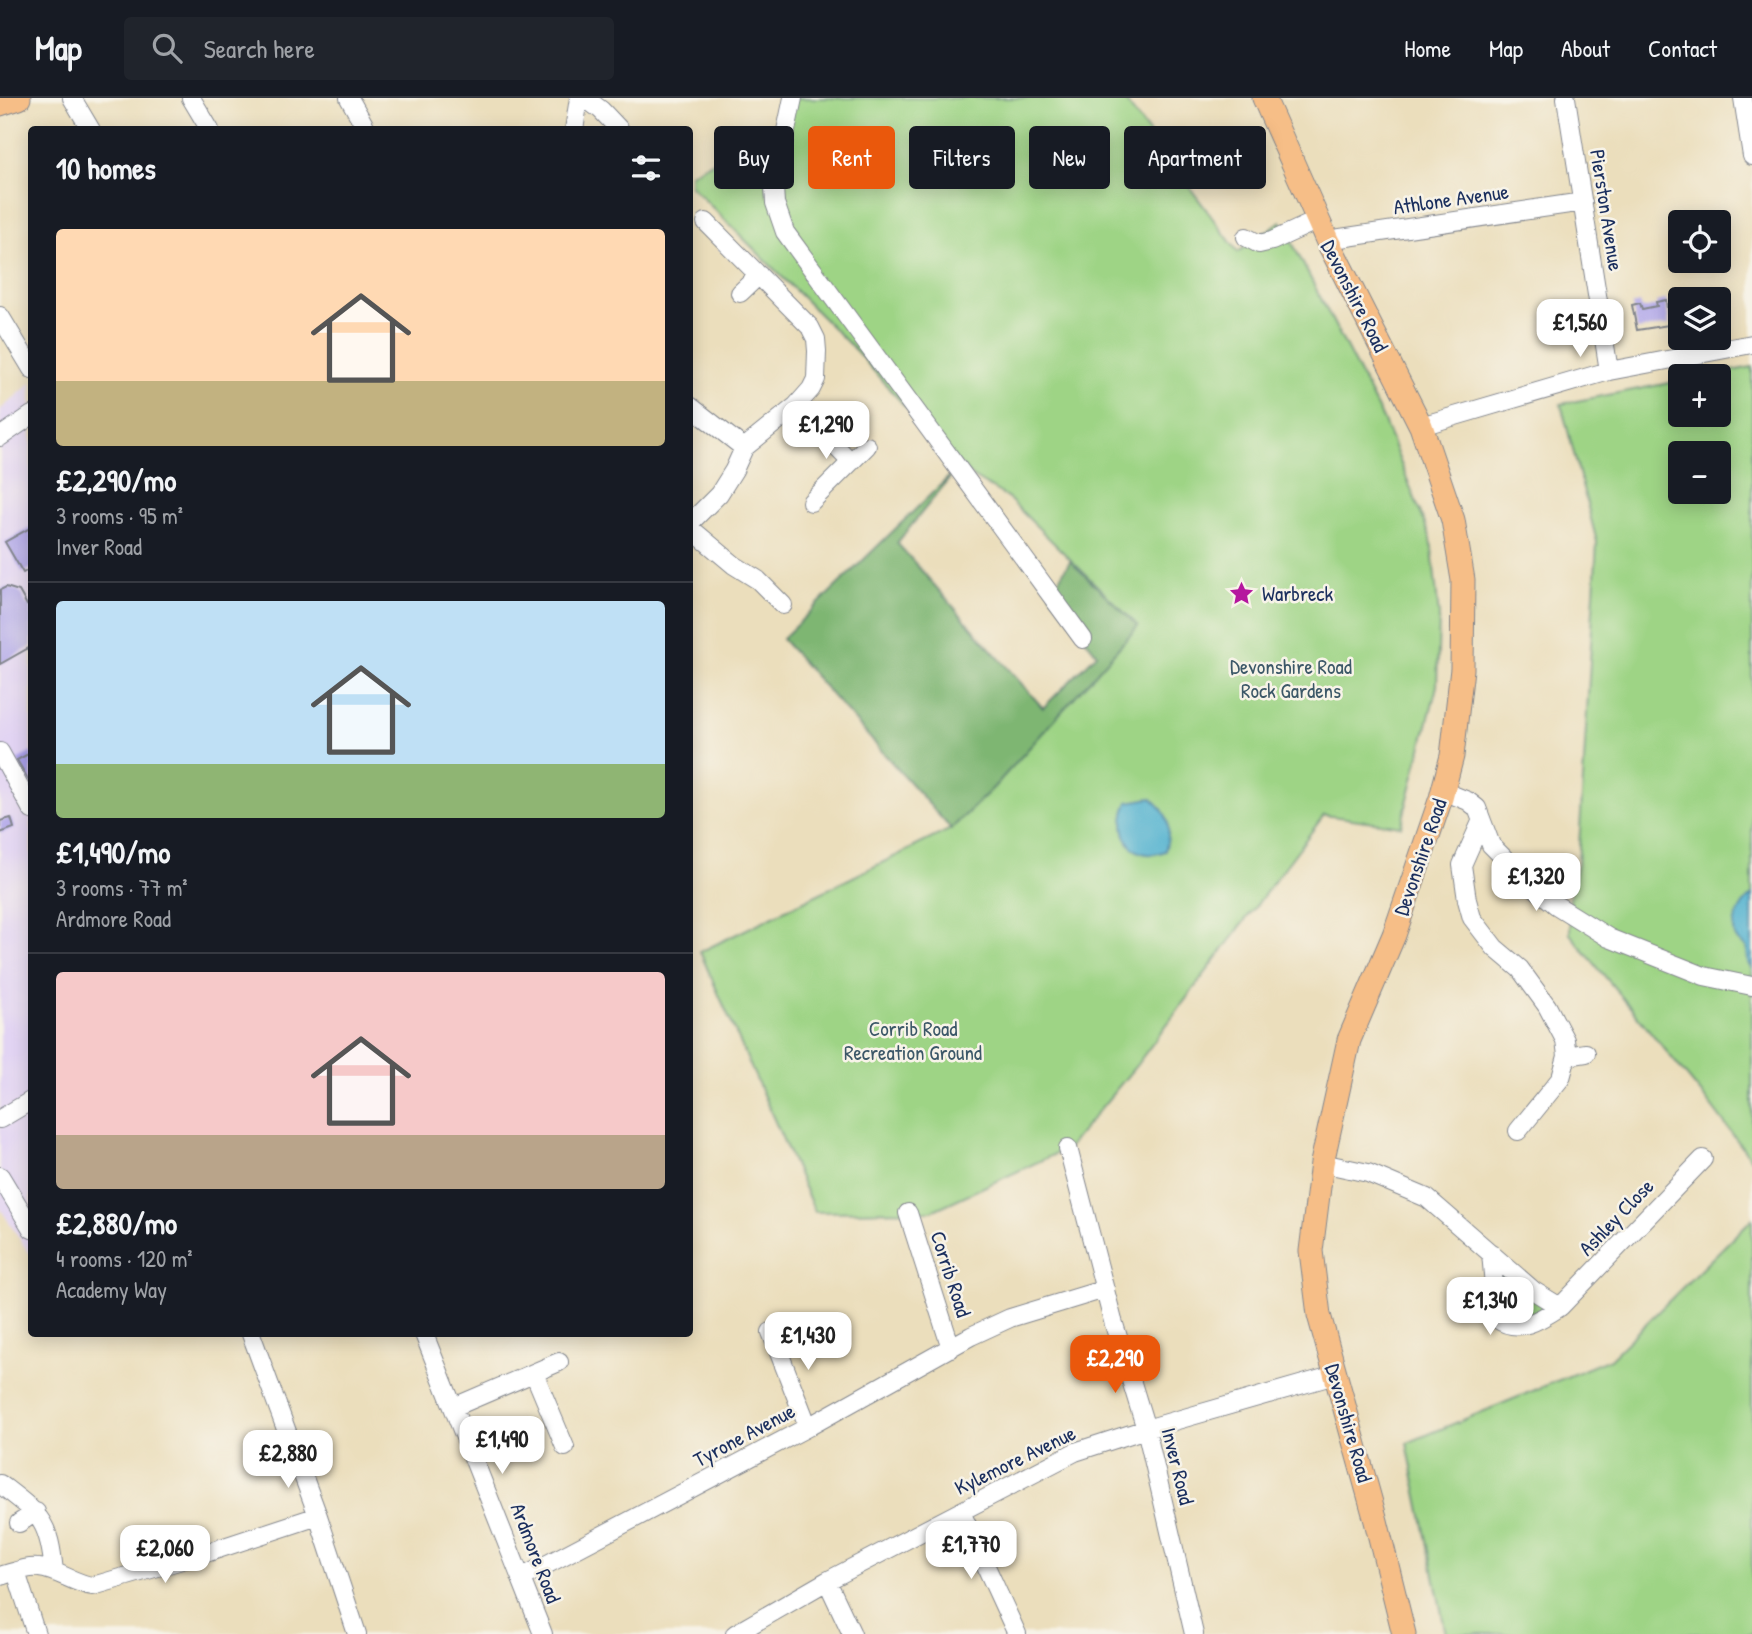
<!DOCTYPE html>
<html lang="en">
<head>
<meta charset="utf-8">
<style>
  body { margin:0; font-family:"Patrick Hand",sans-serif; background:#20242c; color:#f1f3f6; height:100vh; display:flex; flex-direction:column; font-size:26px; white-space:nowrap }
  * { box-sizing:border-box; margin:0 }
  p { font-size:23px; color:#9ea1a6 }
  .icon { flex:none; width:38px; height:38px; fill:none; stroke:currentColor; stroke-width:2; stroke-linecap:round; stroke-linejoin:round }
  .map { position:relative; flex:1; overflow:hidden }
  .sheet { position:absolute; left:28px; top:28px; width:665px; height:1211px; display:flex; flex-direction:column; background:#171b24; border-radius:7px; box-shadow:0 4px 18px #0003 }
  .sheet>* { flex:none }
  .hud { position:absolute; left:714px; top:28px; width:665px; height:63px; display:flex; gap:14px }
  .fabs { position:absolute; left:1668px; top:112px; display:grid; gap:14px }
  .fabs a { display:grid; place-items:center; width:63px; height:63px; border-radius:7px; background:#171b24; box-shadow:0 4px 18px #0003; font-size:35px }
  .price { position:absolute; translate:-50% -60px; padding:0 16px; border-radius:14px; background:#fff; color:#222; font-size:23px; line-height:46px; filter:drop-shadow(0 2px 4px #0008) }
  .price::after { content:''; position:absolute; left:50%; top:42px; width:21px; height:16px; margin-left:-10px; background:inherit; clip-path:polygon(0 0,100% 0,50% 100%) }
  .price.selected { background:#ea580c; color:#fff }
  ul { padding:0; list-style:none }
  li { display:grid; align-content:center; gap:14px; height:371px; padding:0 28px }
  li+li { border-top:2px solid #363941 }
  li span { display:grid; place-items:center; height:217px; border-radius:7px; color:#555 }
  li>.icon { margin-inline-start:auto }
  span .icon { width:126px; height:126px; fill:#fffc; stroke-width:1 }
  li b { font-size:30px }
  h2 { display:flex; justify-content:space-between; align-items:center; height:84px; padding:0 28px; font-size:30px }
  .pill { padding:0 24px; border-radius:7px; background:#171b24; box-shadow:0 4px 18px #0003; font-size:24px; line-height:63px }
  .pill.selected { background:#ea580c; color:#fff }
  header { display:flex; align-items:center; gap:42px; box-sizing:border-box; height:98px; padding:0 35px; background:#171b24; border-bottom:2px solid #363941 }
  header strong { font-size:33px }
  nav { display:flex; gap:38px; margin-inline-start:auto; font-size:24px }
  .search { width:490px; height:63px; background:#20242c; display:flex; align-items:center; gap:18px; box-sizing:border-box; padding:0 24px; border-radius:7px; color:#9ea1a6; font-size:26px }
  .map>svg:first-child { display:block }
  .built { fill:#e2d4f3 }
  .green { fill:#9ed485; stroke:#5c8272; stroke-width:2; fill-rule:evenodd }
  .forest { fill:#7eb672; stroke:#4c7268; stroke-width:2 }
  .water { fill:#50b1cf; stroke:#367096; stroke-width:2 }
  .building { fill:#a99fea }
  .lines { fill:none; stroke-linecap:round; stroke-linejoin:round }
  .minor-casing { stroke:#83868d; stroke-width:20 }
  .major-casing { stroke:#83868d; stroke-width:25 }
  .minor { stroke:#fff; stroke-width:18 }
  .major { stroke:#f6be87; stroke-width:23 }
  .labels { text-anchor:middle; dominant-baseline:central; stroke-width:5; stroke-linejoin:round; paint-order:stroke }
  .street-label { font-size:21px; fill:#1b2f5e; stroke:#f7f3e8 }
  .poi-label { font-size:21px; fill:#1b2f5e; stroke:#f7f3e8; text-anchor:start }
  .park-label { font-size:21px; fill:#3c5868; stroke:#f7f3e8 }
</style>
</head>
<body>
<header>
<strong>Map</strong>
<div class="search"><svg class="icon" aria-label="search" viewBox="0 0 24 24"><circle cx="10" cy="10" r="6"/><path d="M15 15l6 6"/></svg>Search here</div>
<nav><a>Home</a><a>Map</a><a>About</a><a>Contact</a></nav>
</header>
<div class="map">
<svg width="1752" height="1536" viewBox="0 0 1752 1536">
  <rect width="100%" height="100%" fill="#f7f3e8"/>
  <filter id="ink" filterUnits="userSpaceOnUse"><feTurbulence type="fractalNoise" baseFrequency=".0143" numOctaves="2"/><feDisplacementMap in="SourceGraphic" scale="14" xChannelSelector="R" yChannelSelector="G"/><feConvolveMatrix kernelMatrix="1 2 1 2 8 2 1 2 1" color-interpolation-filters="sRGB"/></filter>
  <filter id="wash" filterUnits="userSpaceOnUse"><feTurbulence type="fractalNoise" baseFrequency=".00686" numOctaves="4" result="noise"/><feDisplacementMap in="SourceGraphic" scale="28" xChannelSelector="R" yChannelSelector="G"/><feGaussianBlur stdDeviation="1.57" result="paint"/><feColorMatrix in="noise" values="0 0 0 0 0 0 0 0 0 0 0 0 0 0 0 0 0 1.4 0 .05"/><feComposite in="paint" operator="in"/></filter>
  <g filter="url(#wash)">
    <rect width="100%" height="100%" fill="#ebdebc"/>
    <path class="built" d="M31 285V1155L28 1154 0 1110V312Z"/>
    <path class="green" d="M792 0H1123L1238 154 1281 123 1383 321 1431 441 1439 518 1437 588 1401 728 1324 717 1135 969 1068 1050 932 1113 815 1114 700 854 951 731 994 689 1138 528 1007 399 973 379 926 332 857 254 690 87V76L786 24Z
      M1752 269V1062L1709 1005 1570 836V799L1578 766 1597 444 1561 306 1680 283V317H1718V278H1705ZM1680 355H1718V394H1680Z
      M1752 1121V1536H1446L1407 1345 1610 1261Z
      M1491 1155 1560 1209 1505 1226Z"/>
    <path class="forest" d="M958 370 897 445 1043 610 1097 556 1050 496 1070 463 1138 528 994 689 951 731 782 541Z"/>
    <path class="water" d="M1151 700C1170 714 1171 731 1165 753 1131 767 1114 733 1128 704Z
      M1752 797V872L1748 865 1747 850C1744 847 1741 846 1738 843 1727 829 1741 806 1752 797Z"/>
    <g id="blocks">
      <path class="building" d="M1666 202 1669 227 1637 232 1632 207 1640 205 1642 211 1657 208 1656 204Z
        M32 429V470L23 475 5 444Z
        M6 489 19 493 27 507 32 504V548L0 566V492Z
        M32 654V688L17 662Z
        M11 720 14 730 0 735V723Z"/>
    </g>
  </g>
  <g filter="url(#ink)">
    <use href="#blocks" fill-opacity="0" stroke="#83868d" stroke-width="2"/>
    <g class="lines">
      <defs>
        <path id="minor" d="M72 0 91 32
          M191 0 210 32
          M349 0 367 32
          M585 0 601 12 620 32
          M793 0 774 89 775 105 785 134 1083 541
          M1566 0 1609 273
          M1743 0 1752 58
          M574 32 579 0
          M1246 139 1259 146 1272 143 1318 122
          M1327 142 1583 104
          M740 195 759 177
          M0 218 32 271
          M690 308 744 350
          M796 308 851 364
          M1421 328 1609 273 1752 246
          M0 339 32 317
          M811 404 867 348
          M690 425 719 396 734 372 744 350 796 308 811 291 816 281 817 253 816 241 810 229 706 124
          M690 430 734 467 758 482 783 507
          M0 654 32 712
          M1443 693 1468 703 1477 710 1491 747 1527 783 1556 807 1609 840 1704 878 1752 888
          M1481 724 1462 767 1467 802 1472 820 1495 850 1520 871 1547 908 1565 942 1567 958 1561 980 1518 1033
          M1567 958 1586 955
          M0 1021 32 1002
          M1068 1050 1113 1223 1146 1331 1194 1536
          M1322 1065 1368 1075 1427 1100 1534 1193 1560 1209 1703 1061
          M0 1078 32 1131
          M908 1115 951 1250
          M1491 1155 1497 1221C1519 1236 1540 1222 1560 1209
          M771 1234 808 1329
          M251 1236 318 1418 357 1536
          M424 1236 543 1536
          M534 1275 565 1349
          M454 1309 559 1264
          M0 1386C40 1417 49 1421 54 1474
          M961 1414 1017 1536
          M19 1425 36 1414
          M16 1474 36 1536
          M0 1478C12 1475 27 1468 39 1470 59 1472 74 1486 93 1488L209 1454 318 1418
          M521 1480 808 1329 971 1238 1010 1220 1105 1191
          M827 1483 852 1536
          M735 1536 827 1483 1075 1354 1146 1331 1335 1277"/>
        <path id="major" d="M1264 0 1327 142 1421 328 1453 422 1463 482 1462 571 1452 658 1441 700 1394 837 1349 942 1322 1065 1311 1153 1319 1217 1376 1423 1404 1536
          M0 6 19 0"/>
      </defs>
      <use href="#minor" class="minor-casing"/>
      <use href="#major" class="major-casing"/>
      <use href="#minor" class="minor"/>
      <use href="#major" class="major"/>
    </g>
  </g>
  <defs>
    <symbol id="sight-bare" viewBox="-9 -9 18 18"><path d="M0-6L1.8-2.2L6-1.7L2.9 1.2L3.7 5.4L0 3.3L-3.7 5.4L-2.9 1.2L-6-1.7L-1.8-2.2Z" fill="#b5179e" stroke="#f7f3e8" stroke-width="2.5" paint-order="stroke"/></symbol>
  </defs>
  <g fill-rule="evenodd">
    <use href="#sight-bare" x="1224" y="478" width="35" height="35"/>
  </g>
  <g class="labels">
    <g class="street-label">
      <text transform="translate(1451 101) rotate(-8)">Athlone Avenue</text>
      <text transform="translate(1607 112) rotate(81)">Pierston Avenue</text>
      <text transform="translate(1355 198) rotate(63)">Devonshire Road</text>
      <text transform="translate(1420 759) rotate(-71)">Devonshire Road</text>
      <text transform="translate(1616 1119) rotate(-46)">Ashley Close</text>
      <text transform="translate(951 1176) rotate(72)">Corrib Road</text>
      <text transform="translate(1349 1325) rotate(74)">Devonshire Road</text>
      <text transform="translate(744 1337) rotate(-28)">Tyrone Avenue</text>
      <text transform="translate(1015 1362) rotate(-26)">Kylemore Avenue</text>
      <text transform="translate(1178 1368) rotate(76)">Inver Road</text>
      <text transform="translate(536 1455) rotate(69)">Ardmore Road</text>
    </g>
    <g class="poi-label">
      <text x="1262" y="495">Warbreck</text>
    </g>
    <g class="park-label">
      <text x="1291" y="568">Devonshire Road<tspan x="1291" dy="24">Rock Gardens</tspan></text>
      <text x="913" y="930">Corrib Road<tspan x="913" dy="24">Recreation Ground</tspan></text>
    </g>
  </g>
</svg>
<div class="fabs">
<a><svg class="icon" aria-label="locate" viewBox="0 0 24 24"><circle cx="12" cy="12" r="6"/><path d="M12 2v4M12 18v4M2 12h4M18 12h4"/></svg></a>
<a><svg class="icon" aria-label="layers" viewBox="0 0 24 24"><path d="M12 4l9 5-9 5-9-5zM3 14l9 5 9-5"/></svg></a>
<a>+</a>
<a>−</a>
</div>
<b class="price" style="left:1580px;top:261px">£1,560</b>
<b class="price" style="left:826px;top:363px">£1,290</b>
<b class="price" style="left:1536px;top:815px">£1,320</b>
<b class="price" style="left:1490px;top:1239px">£1,340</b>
<b class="price" style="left:808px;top:1274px">£1,430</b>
<b class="price selected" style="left:1115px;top:1297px">£2,290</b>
<b class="price" style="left:502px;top:1378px">£1,490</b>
<b class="price" style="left:288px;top:1392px">£2,880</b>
<b class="price" style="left:971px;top:1483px">£1,770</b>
<b class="price" style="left:165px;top:1487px">£2,060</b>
<div class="hud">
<a class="pill">Buy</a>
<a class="pill selected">Rent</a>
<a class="pill">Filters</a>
<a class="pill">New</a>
<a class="pill">Apartment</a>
</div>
<section class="sheet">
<h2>10 homes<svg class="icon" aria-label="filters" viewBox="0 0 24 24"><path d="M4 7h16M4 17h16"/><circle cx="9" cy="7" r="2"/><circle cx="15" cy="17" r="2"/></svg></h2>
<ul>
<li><span style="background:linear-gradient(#ffd9b3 70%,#c2b280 0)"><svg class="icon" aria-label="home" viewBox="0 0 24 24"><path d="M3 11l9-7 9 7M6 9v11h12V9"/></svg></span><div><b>£2,290/mo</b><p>3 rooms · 95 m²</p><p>Inver Road</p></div></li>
<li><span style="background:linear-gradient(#bfe0f5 75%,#8fb573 0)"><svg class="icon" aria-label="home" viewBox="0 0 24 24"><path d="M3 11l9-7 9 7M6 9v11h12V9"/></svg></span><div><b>£1,490/mo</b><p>3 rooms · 77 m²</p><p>Ardmore Road</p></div></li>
<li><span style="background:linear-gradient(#f6c9c9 75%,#b9a48a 0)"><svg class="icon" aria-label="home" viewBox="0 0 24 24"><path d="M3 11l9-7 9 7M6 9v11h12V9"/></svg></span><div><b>£2,880/mo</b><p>4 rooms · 120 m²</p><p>Academy Way</p></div></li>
</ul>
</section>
</div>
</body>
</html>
